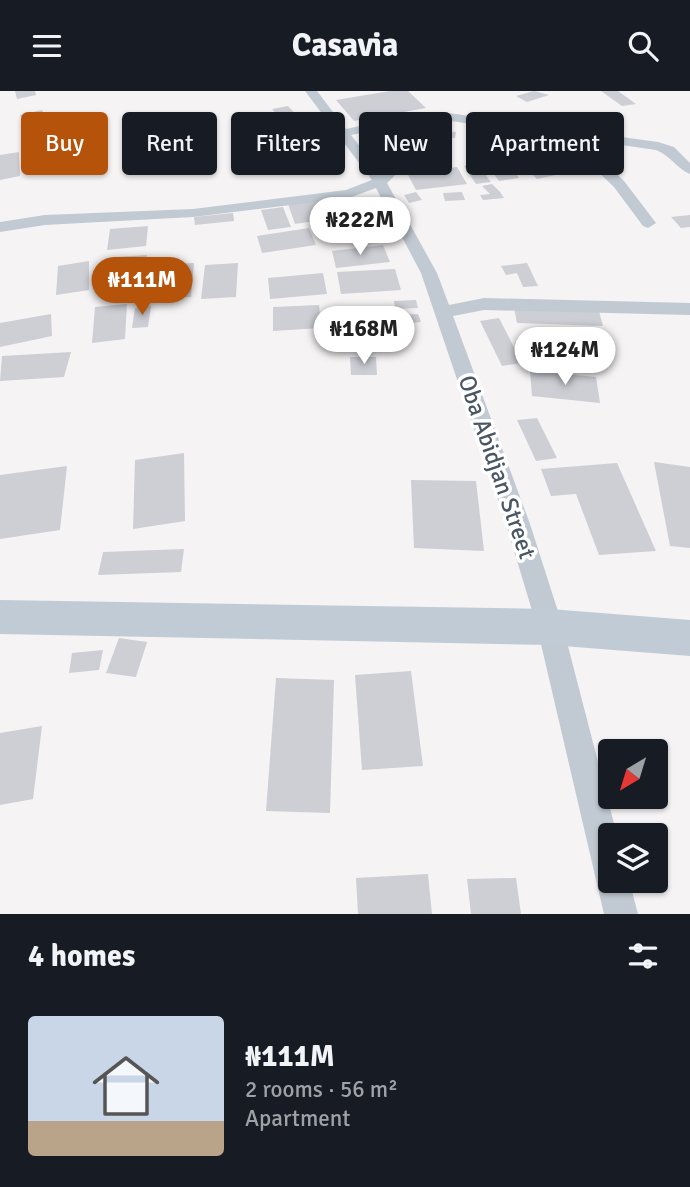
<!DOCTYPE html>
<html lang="en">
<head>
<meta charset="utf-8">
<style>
  body { margin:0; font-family:Signika,sans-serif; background:#20242c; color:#f1f3f6; height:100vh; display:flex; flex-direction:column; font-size:26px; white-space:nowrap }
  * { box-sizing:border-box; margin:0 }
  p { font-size:23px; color:#9ea1a6 }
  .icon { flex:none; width:38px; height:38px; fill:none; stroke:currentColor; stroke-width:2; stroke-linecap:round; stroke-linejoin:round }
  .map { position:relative; height:823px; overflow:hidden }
  .sheet { display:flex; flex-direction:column; background:#171b24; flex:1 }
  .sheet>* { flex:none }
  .banner { position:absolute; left:21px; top:21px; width:649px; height:63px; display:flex; gap:14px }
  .needle { width:46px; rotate:218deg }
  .controls { position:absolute; left:598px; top:648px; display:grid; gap:14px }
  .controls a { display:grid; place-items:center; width:70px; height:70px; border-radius:7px; background:#171b24; box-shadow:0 2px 5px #0004; font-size:35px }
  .price { position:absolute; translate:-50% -60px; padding:0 16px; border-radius:24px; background:#fff; color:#222; font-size:23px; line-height:46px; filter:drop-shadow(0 2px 4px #0008) }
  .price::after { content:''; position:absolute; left:50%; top:42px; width:21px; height:16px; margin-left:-10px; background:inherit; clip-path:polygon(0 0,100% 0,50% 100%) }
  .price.on { background:#b45309; color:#fff }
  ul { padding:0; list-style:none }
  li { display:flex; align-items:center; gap:21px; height:175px; padding:0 28px }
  li span { display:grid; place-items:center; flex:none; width:196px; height:140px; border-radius:7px; color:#555 }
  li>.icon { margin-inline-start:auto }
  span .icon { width:84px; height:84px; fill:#fffc; stroke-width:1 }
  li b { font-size:30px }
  h2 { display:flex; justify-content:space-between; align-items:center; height:84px; padding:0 28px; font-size:30px }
  .pill { padding:0 24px; border-radius:7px; background:#171b24; box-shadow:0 2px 5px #0004; font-size:24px; line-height:63px }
  .pill.on { background:#b45309; color:#fff }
  header { display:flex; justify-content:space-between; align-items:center; height:91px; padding:0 28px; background:#171b24; font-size:32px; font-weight:800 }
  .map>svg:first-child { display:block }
  .building { fill:#cdcfd5 }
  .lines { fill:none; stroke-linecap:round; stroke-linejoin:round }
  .minor { fill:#c1cad2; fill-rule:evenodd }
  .secondary { fill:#c1cbd6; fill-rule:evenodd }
  .labels { text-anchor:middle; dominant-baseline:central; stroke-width:7; stroke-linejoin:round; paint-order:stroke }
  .street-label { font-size:24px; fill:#4a5661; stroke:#fff }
</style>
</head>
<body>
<header><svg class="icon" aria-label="menu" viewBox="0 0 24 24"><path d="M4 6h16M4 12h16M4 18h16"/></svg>Casavia<svg class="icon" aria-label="search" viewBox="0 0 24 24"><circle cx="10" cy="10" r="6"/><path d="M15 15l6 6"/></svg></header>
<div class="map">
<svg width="690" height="823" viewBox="0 0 690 823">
  <rect width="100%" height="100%" fill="#f5f3f3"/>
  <path class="building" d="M15 0H35L36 4 17 8Z
    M390 0H408L426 17 354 30 336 9Z
    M534 0 549 4 527 11 516 5Z
    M601 0H618L636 13 622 15Z
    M288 15 302 30 286 34 272 18Z
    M42 19 49 32 26 37 20 24Z
    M435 40 456 41 455 47 434 46Z
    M76 48 82 64 58 69 53 52Z
    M560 56 589 79 568 83 541 60Z
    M19 61 20 85 0 89V64Z
    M535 61 560 83 537 88 513 66Z
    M504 68 519 87 499 90 485 71Z
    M478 74 491 91 476 93 464 75Z
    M457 76 467 93 416 99 407 82Z
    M492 93 500 101 504 107 483 109 480 104 490 103 482 95Z
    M416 101 422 109 409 112 404 104Z
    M462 101 465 109 445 110 443 102Z
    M348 105 357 124 295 133 288 113Z
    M283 116 291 136 268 139 261 119Z
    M233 122 234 130 195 134 194 126Z
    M690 124V136L681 137 671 126Z
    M369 129 379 145 339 152 330 136Z
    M148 135 146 155 107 159 110 138Z
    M309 137 316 154 262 162 257 145Z
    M383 154 390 171 336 177 332 160Z
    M147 164 143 191 112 193 117 166Z
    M89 170V199L56 204 58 175Z
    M194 172 191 206 155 208 159 174Z
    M238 172 236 206 201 208 205 174Z
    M527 172 538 195 523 196 517 182 506 184 501 175Z
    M395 178 401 199 341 203 337 181Z
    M323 182 327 203 270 208 268 187Z
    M416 209 418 217 395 218 394 210Z
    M127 213 125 248 92 252 95 216Z
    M319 214 321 237 273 240V216Z
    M151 215 148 236 132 237 135 217Z
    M514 217 599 220 603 235 517 232Z
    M51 223 52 245 0 256V232Z
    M418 223 421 231 399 233 397 224Z
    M499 227 522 272 502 275 480 230Z
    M71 261 64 286 0 290 2 265Z
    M350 266H376L377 284H351Z
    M530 280 596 286 600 312 532 305Z
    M537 327 557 367 536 370 517 329Z
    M184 362 185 430 133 438 135 369Z
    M654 371 690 376V457L670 455Z
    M617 372 656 460 599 464 576 403 551 405 541 378Z
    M67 375 60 439 0 448V384Z
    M411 389 476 390 484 460 414 457Z
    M184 458 181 481 98 484 103 461Z
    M119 547 147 551 136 586 106 582Z
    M103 559 99 579 69 582 72 562Z
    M411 580 423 675 362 679 355 584Z
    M276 587 334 589 330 722 266 720Z
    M42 635 33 708 0 714V642Z
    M428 783 432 823H358L356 787Z
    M516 787 521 823H471L467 788Z"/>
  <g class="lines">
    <path class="minor" d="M305 0H317L346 38 416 23 441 21 658 51 674 56 690 72V83C677 78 670 64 656 59L580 48 624 90 656 132 648 137 643 135 614 96 562 46 444 29 430 51 387 92 437 182 449 214 484 207 690 212V224L484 219 453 225 530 433 563 536 617 744H611V789H629L638 823H604L537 536 506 433 421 182 376 97 349 107 193 126 45 134 0 141V131L45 124 193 118 346 99 372 89ZM432 29 420 45 381 83 351 44Z"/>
    <path class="secondary" d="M0 509 550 518 690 529V565L550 554 0 543Z"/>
  </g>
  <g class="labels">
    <g class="street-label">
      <text transform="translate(497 376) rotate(71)">Oba Abidjan Street</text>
    </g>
  </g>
</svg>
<div class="controls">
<a><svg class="needle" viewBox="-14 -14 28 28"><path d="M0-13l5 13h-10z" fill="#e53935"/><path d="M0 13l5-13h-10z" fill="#9ea1a6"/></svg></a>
<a><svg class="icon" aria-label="layers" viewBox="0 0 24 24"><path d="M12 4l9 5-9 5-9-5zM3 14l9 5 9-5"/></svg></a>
</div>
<b class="price" style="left:360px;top:166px">₦222M</b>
<b class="price on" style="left:142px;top:226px">₦111M</b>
<b class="price" style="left:364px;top:275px">₦168M</b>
<b class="price" style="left:565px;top:296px">₦124M</b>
<div class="banner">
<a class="pill on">Buy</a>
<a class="pill">Rent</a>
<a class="pill">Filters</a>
<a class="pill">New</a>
<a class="pill">Apartment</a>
</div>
</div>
<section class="sheet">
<h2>4 homes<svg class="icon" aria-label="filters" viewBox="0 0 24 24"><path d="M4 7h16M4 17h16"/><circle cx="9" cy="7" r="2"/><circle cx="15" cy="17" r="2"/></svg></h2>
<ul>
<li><span style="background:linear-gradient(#c9d6e8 75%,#b9a48a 0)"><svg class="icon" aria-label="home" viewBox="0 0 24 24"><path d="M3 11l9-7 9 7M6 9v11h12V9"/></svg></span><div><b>₦111M</b><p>2 rooms · 56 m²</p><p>Apartment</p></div></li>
</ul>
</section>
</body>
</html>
